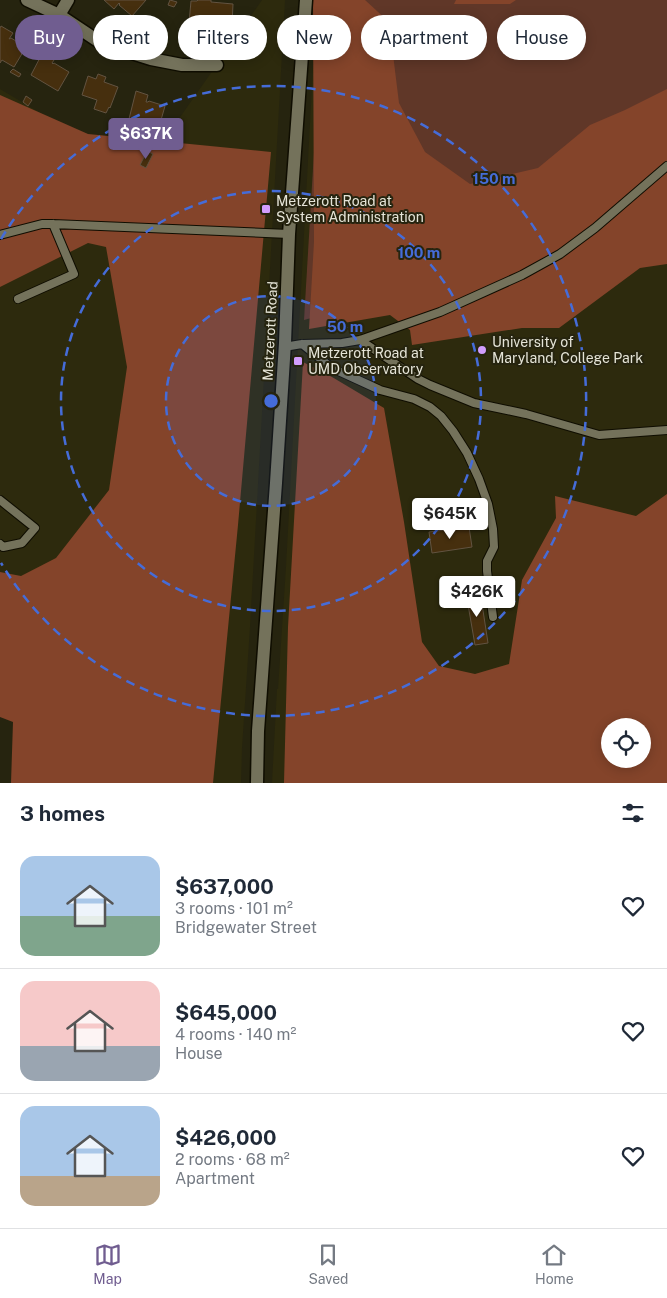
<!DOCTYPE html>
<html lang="en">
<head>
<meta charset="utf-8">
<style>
  body { margin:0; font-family:"Public Sans",sans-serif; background:#f2f2f3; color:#1f2937; height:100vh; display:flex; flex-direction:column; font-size:19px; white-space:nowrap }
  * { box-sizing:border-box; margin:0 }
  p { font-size:16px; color:#747a83 }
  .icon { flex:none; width:28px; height:28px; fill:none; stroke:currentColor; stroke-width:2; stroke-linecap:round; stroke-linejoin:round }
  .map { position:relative; height:783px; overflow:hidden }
  .sheet { display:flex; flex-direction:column; background:#fff; flex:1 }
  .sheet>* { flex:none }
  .banner { position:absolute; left:15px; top:15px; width:638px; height:45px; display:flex; gap:10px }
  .fabs { position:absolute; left:601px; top:718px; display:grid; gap:10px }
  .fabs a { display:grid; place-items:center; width:50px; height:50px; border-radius:50%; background:#fff; box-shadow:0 2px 12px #0003; font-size:25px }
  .price { position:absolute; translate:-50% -42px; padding:0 11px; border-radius:5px; background:#fff; color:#222; font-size:16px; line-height:32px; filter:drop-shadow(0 1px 2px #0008) }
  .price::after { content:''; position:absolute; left:50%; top:30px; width:15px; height:11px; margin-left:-8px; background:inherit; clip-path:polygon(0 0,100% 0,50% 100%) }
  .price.current { background:#705d90; color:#fff }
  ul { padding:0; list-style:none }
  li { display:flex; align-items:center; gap:15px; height:125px; padding:0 20px }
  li+li { border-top:1px solid #e0e1e3 }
  li span { display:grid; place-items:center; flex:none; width:140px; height:100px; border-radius:15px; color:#555 }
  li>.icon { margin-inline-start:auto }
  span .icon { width:60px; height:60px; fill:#fffc; stroke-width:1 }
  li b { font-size:21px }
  h2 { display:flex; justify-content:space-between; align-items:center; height:60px; padding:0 20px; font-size:21px }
  .pill { padding:0 18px; border-radius:22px; background:#fff; box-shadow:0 2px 12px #0003; font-size:18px; line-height:45px }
  .pill.current { background:#705d90; color:#fff }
  .menu { display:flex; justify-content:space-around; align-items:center; height:70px; border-top:1px solid #e0e1e3; background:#fff; font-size:14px; color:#747a83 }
  .menu a { display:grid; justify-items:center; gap:2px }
  .menu .current { color:#705d90 }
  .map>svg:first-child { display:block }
  .built { fill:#2d2a0d; fill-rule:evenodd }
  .green { fill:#603728 }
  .forest { fill:#84442a; fill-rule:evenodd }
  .building { fill:#462f0e; stroke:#625341 }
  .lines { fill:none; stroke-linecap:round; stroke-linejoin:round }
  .lane-casing { stroke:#0f0d00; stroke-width:10 }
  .street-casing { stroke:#0f0d00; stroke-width:15 }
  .secondary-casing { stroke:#0f0d00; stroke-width:15 }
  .lane { stroke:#74725b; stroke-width:8 }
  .street { stroke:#74725b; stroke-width:12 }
  .secondary { stroke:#74725b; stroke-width:12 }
  .ring { fill:none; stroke:#456cd8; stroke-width:2.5; stroke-dasharray:9 6 }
  .poi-dot { fill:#d29dfd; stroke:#26240f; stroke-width:2 }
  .labels { text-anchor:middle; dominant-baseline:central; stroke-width:4; stroke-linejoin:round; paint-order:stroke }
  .poi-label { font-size:14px; fill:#e5e4d7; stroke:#26240f; text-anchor:start }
  .street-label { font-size:14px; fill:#e5e4d7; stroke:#26240f }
  .centre { fill:#456cd8; stroke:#26240f; stroke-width:2.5 }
  .ring-label { font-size:15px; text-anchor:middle; font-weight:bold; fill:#456cd8; stroke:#26240f; stroke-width:4; stroke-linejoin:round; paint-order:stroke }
</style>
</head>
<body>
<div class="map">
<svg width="667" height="783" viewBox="0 0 667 783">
  <rect width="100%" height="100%" fill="#26240f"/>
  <path class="built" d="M262 0H285L250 627 242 748 241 783H119L0 610V89L141 173Z
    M667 0V783H272L277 689H278L286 567 315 31ZM610 726H642V759H610Z"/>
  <path class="green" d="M323 0H667V220L304 320Z"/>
  <path class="forest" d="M313 0H365L389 22 399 103 425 152 470 184 538 168 590 125 625 110 667 89V264L640 268 559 328H522L412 345 410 330 390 315 309 329 314 242Z
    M456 0H516L510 4H454Z
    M0 95 88 134 271 152 238 525 213 783H11L13 722 0 717V572L21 576 56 558 109 490 127 367 106 247 88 243 0 287Z
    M303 362 332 377 384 408 404 522 422 642 439 666 475 674 509 664 522 580 556 518 555 496 636 516 667 494V783H284L288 627ZM610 726H642V759H610Z"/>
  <path class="building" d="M104 0H146L132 16 119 5 120 4 119 3 114 9Z
    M170 0 177 2 174 7 168 5Z
    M198 0H211V2L233 4 232 24H234L233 32 207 30 208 23 207 25 189 23 191 1H197Z
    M1 26 13 33 9 39 11 38 26 47 14 67 2 60 0 63V28Z
    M44 50 56 57 52 63 53 64 54 63 69 72 58 91 31 75Z
    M13 69 21 74 19 77 10 72Z
    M98 74 106 77 104 82 118 87 110 108 109 107 106 113 94 109 97 100 82 95 88 76 96 79Z
    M136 91 148 95 146 102H148L149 101 165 106 159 127 129 119Z
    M26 96 32 100 28 106 23 102Z
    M147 151 153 154 146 168 140 165Z
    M469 527 472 547 432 553 429 532Z
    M480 591 488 643 475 645 466 593Z"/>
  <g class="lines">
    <defs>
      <path id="lane" d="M0 235 42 224H53L289 234
        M18 299 74 274 53 224
        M360 340 418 379 430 385 474 403 526 414 599 435 667 430
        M302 344 332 368 380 390 414 399 430 407 441 416 453 431 467 453 479 479 488 504 493 529 494 547 487 561V571L493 617
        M284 347 302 344 342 343 360 340 440 312 522 275 560 254 595 228 667 166
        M0 500 35 528 22 543 3 547 0 544"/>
      <path id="street" d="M27 0 59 15 101 43 119 49 151 59 182 65H217
        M59 15 68 0"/>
      <path id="secondary" d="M257 783 258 731 276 483 285 343 289 234 306 0"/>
    </defs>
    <use href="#lane" class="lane-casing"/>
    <use href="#street" class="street-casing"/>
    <use href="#secondary" class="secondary-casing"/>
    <use href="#lane" class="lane"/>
    <use href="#street" class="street"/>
    <use href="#secondary" class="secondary"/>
  </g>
  <circle cx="271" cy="401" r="105" fill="#456cd8" fill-opacity=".12"/>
  <g class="ring">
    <circle cx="271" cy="401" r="105"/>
    <circle cx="271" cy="401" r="210"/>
    <path d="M1 239A315 315 0 1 1 1 563"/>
  </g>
  <g class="poi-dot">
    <rect x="261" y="204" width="10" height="10" rx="2.5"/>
    <circle cx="482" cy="350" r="5"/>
    <rect x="293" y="356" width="10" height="10" rx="2.5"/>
  </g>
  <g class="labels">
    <g class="poi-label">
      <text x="276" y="201">Metzerott Road at<tspan x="276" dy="16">System Administration</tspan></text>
      <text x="492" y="342">University of<tspan x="492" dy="16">Maryland, College Park</tspan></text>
      <text x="308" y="353">Metzerott Road at<tspan x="308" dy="16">UMD Observatory</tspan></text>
    </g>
    <g class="street-label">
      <text transform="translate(270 331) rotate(-87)">Metzerott Road</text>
    </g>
  </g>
  <circle cx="271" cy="401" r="8" class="centre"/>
  <g class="ring-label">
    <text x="494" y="184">150 m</text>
    <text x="419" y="258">100 m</text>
    <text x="345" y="332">50 m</text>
  </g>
</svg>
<div class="fabs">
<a><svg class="icon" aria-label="locate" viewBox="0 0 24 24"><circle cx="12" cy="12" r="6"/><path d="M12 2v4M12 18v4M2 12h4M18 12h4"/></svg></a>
</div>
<b class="price current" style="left:146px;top:160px">$637K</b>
<b class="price" style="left:450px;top:540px">$645K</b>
<b class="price" style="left:477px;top:618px">$426K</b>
<div class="banner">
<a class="pill current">Buy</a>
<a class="pill">Rent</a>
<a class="pill">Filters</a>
<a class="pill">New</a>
<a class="pill">Apartment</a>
<a class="pill">House</a>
</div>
</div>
<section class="sheet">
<h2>3 homes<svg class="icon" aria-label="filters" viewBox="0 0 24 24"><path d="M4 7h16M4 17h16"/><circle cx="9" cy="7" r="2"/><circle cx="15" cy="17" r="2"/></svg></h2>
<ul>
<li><span style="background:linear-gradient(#a9c7e8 60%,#7fa58c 0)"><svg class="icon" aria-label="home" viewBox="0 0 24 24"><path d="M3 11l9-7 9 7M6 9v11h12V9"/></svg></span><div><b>$637,000</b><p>3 rooms · 101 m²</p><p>Bridgewater Street</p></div><svg class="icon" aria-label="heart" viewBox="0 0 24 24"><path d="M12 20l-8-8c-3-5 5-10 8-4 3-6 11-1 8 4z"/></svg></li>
<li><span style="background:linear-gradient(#f6c9c9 65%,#9aa5b1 0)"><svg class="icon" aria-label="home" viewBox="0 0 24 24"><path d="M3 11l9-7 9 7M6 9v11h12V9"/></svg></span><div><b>$645,000</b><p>4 rooms · 140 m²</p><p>House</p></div><svg class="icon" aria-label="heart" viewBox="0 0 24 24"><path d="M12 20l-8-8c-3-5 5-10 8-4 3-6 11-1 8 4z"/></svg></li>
<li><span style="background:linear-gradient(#a9c7e8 70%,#b9a48a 0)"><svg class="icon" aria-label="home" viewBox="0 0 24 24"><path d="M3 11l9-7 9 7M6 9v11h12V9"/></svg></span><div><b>$426,000</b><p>2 rooms · 68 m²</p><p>Apartment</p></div><svg class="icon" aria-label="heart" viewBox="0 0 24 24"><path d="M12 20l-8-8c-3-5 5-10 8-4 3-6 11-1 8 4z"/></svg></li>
</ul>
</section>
<nav class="menu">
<a class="current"><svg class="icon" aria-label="map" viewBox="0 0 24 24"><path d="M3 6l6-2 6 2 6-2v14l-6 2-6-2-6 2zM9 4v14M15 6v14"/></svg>Map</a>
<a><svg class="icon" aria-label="saved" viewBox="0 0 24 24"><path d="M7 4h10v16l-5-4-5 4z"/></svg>Saved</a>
<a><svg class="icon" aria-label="home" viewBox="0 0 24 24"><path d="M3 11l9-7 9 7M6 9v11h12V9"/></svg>Home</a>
</nav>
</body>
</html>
